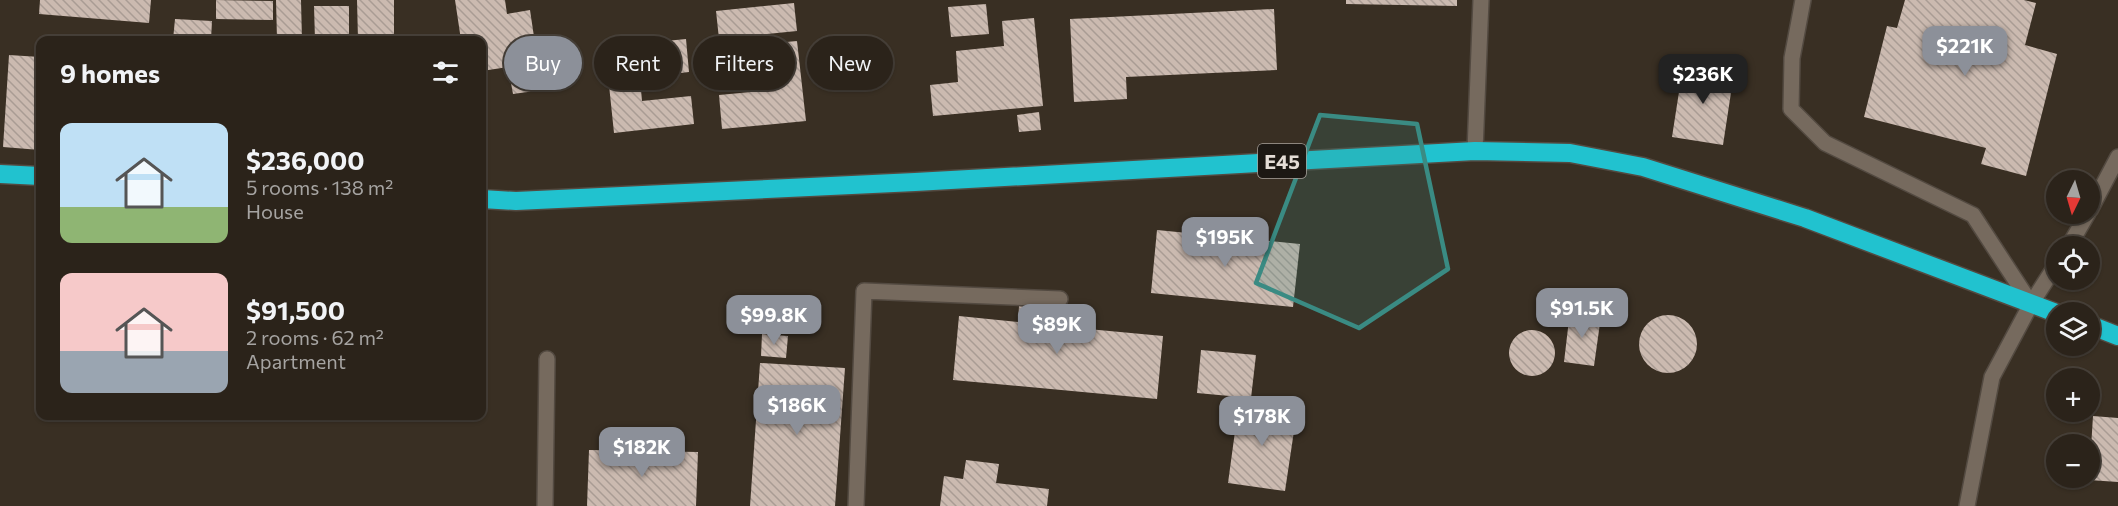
<!DOCTYPE html>
<html lang="en">
<head>
<meta charset="utf-8">
<style>
  body { margin:0; font-family:Commissioner,sans-serif; background:#332b23; color:#f1f3f6; height:100vh; display:flex; flex-direction:column; font-size:22px; white-space:nowrap }
  * { box-sizing:border-box; margin:0 }
  p { font-size:20px; color:#a6a4a2 }
  .icon { flex:none; width:33px; height:33px; fill:none; stroke:currentColor; stroke-width:2; stroke-linecap:round; stroke-linejoin:round }
  .map { position:relative; flex:1; overflow:hidden }
  .side { position:absolute; left:36px; top:36px; width:450px; height:384px; display:flex; flex-direction:column; background:#2b231a; border-radius:12px; box-shadow:0 2px 4px #0004,0 0 0 2px #474039 }
  .side>* { flex:none }
  .guide { position:absolute; left:504px; top:36px; width:570px; height:54px; display:flex; gap:12px }
  .needle { width:39px; rotate:185deg }
  .tools { position:absolute; left:2046px; top:170px; display:grid; gap:12px }
  .tools a { display:grid; place-items:center; width:54px; height:54px; border-radius:50%; background:#2b231a; box-shadow:0 2px 4px #0004,0 0 0 2px #474039; font-size:30px }
  .price { position:absolute; translate:-50% -51px; padding:0 14px; border-radius:12px; background:#8c9099; color:#fff; font-size:20px; line-height:39px; filter:drop-shadow(0 2px 3px #0008) }
  .price::after { content:''; position:absolute; left:50%; top:36px; width:18px; height:14px; margin-left:-9px; background:inherit; clip-path:polygon(0 0,100% 0,50% 100%) }
  .price.active { background:#222; color:#fff }
  ul { padding:0; list-style:none }
  li { display:flex; align-items:center; gap:18px; height:150px; padding:0 24px }
  li span { display:grid; place-items:center; flex:none; width:168px; height:120px; border-radius:12px; color:#555 }
  li>.icon { margin-inline-start:auto }
  span .icon { width:72px; height:72px; fill:#fffc; stroke-width:1 }
  li b { font-size:26px }
  h2 { display:flex; justify-content:space-between; align-items:center; height:72px; padding:0 24px; font-size:26px }
  .chip { padding:0 21px; border-radius:27px; background:#2b231a; box-shadow:0 2px 4px #0004,0 0 0 2px #474039; font-size:21px; line-height:54px }
  .chip.active { background:#8c9099; color:#fff }
  .map>svg:first-child { display:block }
  .building { fill:url(#building-back-hatch) }
  .lines { fill:none; stroke-linecap:round; stroke-linejoin:round }
  .lane-casing { stroke:#534a41; stroke-width:18 }
  .street-casing { stroke:#534a41; stroke-width:18 }
  .highway-casing { stroke:#534a41; stroke-width:21 }
  .lane { stroke:#766a5e; stroke-width:15 }
  .street { stroke:#766a5e; stroke-width:15 }
  .highway { stroke:#21c2cf; stroke-width:18 }
  .marked { fill:#3a8b83; fill-opacity:0.2; stroke:#3a8b83; stroke-width:4.5; stroke-linejoin:round }
  .labels { text-anchor:middle; dominant-baseline:central; stroke-width:6; stroke-linejoin:round; paint-order:stroke }
  .shield { fill:#1c1813; stroke:#a8a29c; stroke-width:1.5 }
  .shield-label { font-size:20px; font-weight:bold; fill:#e4ddd6 }
</style>
</head>
<body>
<div class="map">
<svg width="2118" height="506" viewBox="0 0 2118 506">
  <defs>
    <pattern id="building-back-hatch" width="6" height="6" patternUnits="userSpaceOnUse" patternTransform="scale(1.5)"><rect width="6" height="6" fill="#cbbab0"/><path d="M-1 5l2 2M0 0l6 6M5-1l2 2" fill="none" stroke="#a99c94"/></pattern>
  </defs>
  <rect width="100%" height="100%" fill="#392f23"/>
  <path class="building" d="M40 0H151L149 23 39 14Z
    M216 0 273 1V20L216 19Z
    M276 0H301L302 40H277Z
    M357 0H394V40H358Z
    M455 0H505L507 14 530 10 542 90 513 94 508 67 482 71V40H461Z
    M1346 0H1457V6L1346 4Z
    M1905 0H2024L2036 3 2025 45 2057 54 2026 176 1981 164 1986 148 1864 117 1887 26 1897 28Z
    M794 3 797 31 719 39 716 11Z
    M986 4 989 34 951 37 948 7Z
    M314 6H349V40H315Z
    M1274 9 1277 70 1126 77 1127 99 1074 102 1070 19Z
    M1034 18 1043 106 933 116 930 85 958 82 956 51 1004 46 1002 21Z
    M175 19 212 21 211 40H173Z
    M686 39 689 72 640 78 642 101 691 96 694 124 614 133 605 47Z
    M797 41 806 121 722 129 719 95 771 90 769 71 717 76 714 49Z
    M9 55 40 57V150L3 147Z
    M1683 66 1734 73 1723 145 1672 137Z
    M1039 112 1041 130 1019 132 1017 115Z
    M1157 230 1300 244 1293 307 1151 293Z
    M1019 306 1090 313 1088 329 1163 336 1157 399 953 380 959 316 1018 322Z
    M1570 311 1601 316 1594 366 1564 362Z
    M1639 344a29 29 0 1 1 58 0a29 29 0 1 1-58 0Z
    M1509 353a23 23 0 1 1 46 0a23 23 0 1 1-46 0Z
    M762 334 788 336 786 358 761 356Z
    M1201 350 1256 355 1251 398 1197 393Z
    M760 363 845 368 835 506H750Z
    M1239 402 1297 411 1285 491 1228 483Z
    M2093 416 2118 418V482L2089 480Z
    M589 450 698 452 696 506H587Z
    M966 460 999 464 996 483 1049 489 1047 506H940L944 476 963 479Z"/>
  <g class="lines">
    <defs>
      <path id="lane" d="M1803 0 1792 58 1791 109 1825 143 1973 215 2031 304
        M545 506 547 359
        M856 506 864 291 1060 299"/>
      <path id="street" d="M1475 151 1481 0
        M2090 210 2118 157
        M2069 246 2088 213
        M1967 506 1992 377 2031 304 2056 265"/>
      <path id="highway" d="M0 174 40 176
        M482 199 516 201 915 182 1475 151 1570 153 1643 167 1805 218 2056 313
        M2090 325 2118 336"/>
    </defs>
    <use href="#lane" class="lane-casing"/>
    <use href="#street" class="street-casing"/>
    <use href="#highway" class="highway-casing"/>
    <use href="#lane" class="lane"/>
    <use href="#street" class="street"/>
    <use href="#highway" class="highway"/>
  </g>
  <path class="marked" d="M1320 115 1417 124 1448 269 1359 328 1256 283Z"/>
  <g class="labels">
    <rect class="shield" x="1258" y="144" width="48" height="34" rx="4.5"/>
    <g class="shield-label">
      <text x="1282" y="161">E45</text>
    </g>
  </g>
</svg>
<div class="tools">
<a><svg class="needle" viewBox="-14 -14 28 28"><path d="M0-13l5 13h-10z" fill="#e53935"/><path d="M0 13l5-13h-10z" fill="#a6a4a2"/></svg></a>
<a><svg class="icon" aria-label="locate" viewBox="0 0 24 24"><circle cx="12" cy="12" r="6"/><path d="M12 2v4M12 18v4M2 12h4M18 12h4"/></svg></a>
<a><svg class="icon" aria-label="layers" viewBox="0 0 24 24"><path d="M12 4l9 5-9 5-9-5zM3 14l9 5 9-5"/></svg></a>
<a>+</a>
<a>−</a>
</div>
<b class="price" style="left:1965px;top:77px">$221K</b>
<b class="price active" style="left:1703px;top:105px">$236K</b>
<b class="price" style="left:1225px;top:268px">$195K</b>
<b class="price" style="left:1582px;top:339px">$91.5K</b>
<b class="price" style="left:774px;top:346px">$99.8K</b>
<b class="price" style="left:1057px;top:355px">$89K</b>
<b class="price" style="left:797px;top:436px">$186K</b>
<b class="price" style="left:1262px;top:447px">$178K</b>
<b class="price" style="left:642px;top:478px">$182K</b>
<div class="guide">
<a class="chip active">Buy</a>
<a class="chip">Rent</a>
<a class="chip">Filters</a>
<a class="chip">New</a>
</div>
<section class="side">
<h2>9 homes<svg class="icon" aria-label="filters" viewBox="0 0 24 24"><path d="M4 7h16M4 17h16"/><circle cx="9" cy="7" r="2"/><circle cx="15" cy="17" r="2"/></svg></h2>
<ul>
<li><span style="background:linear-gradient(#bfe0f5 70%,#8fb573 0)"><svg class="icon" aria-label="home" viewBox="0 0 24 24"><path d="M3 11l9-7 9 7M6 9v11h12V9"/></svg></span><div><b>$236,000</b><p>5 rooms · 138 m²</p><p>House</p></div></li>
<li><span style="background:linear-gradient(#f6c9c9 65%,#9aa5b1 0)"><svg class="icon" aria-label="home" viewBox="0 0 24 24"><path d="M3 11l9-7 9 7M6 9v11h12V9"/></svg></span><div><b>$91,500</b><p>2 rooms · 62 m²</p><p>Apartment</p></div></li>
</ul>
</section>
</div>
</body>
</html>
